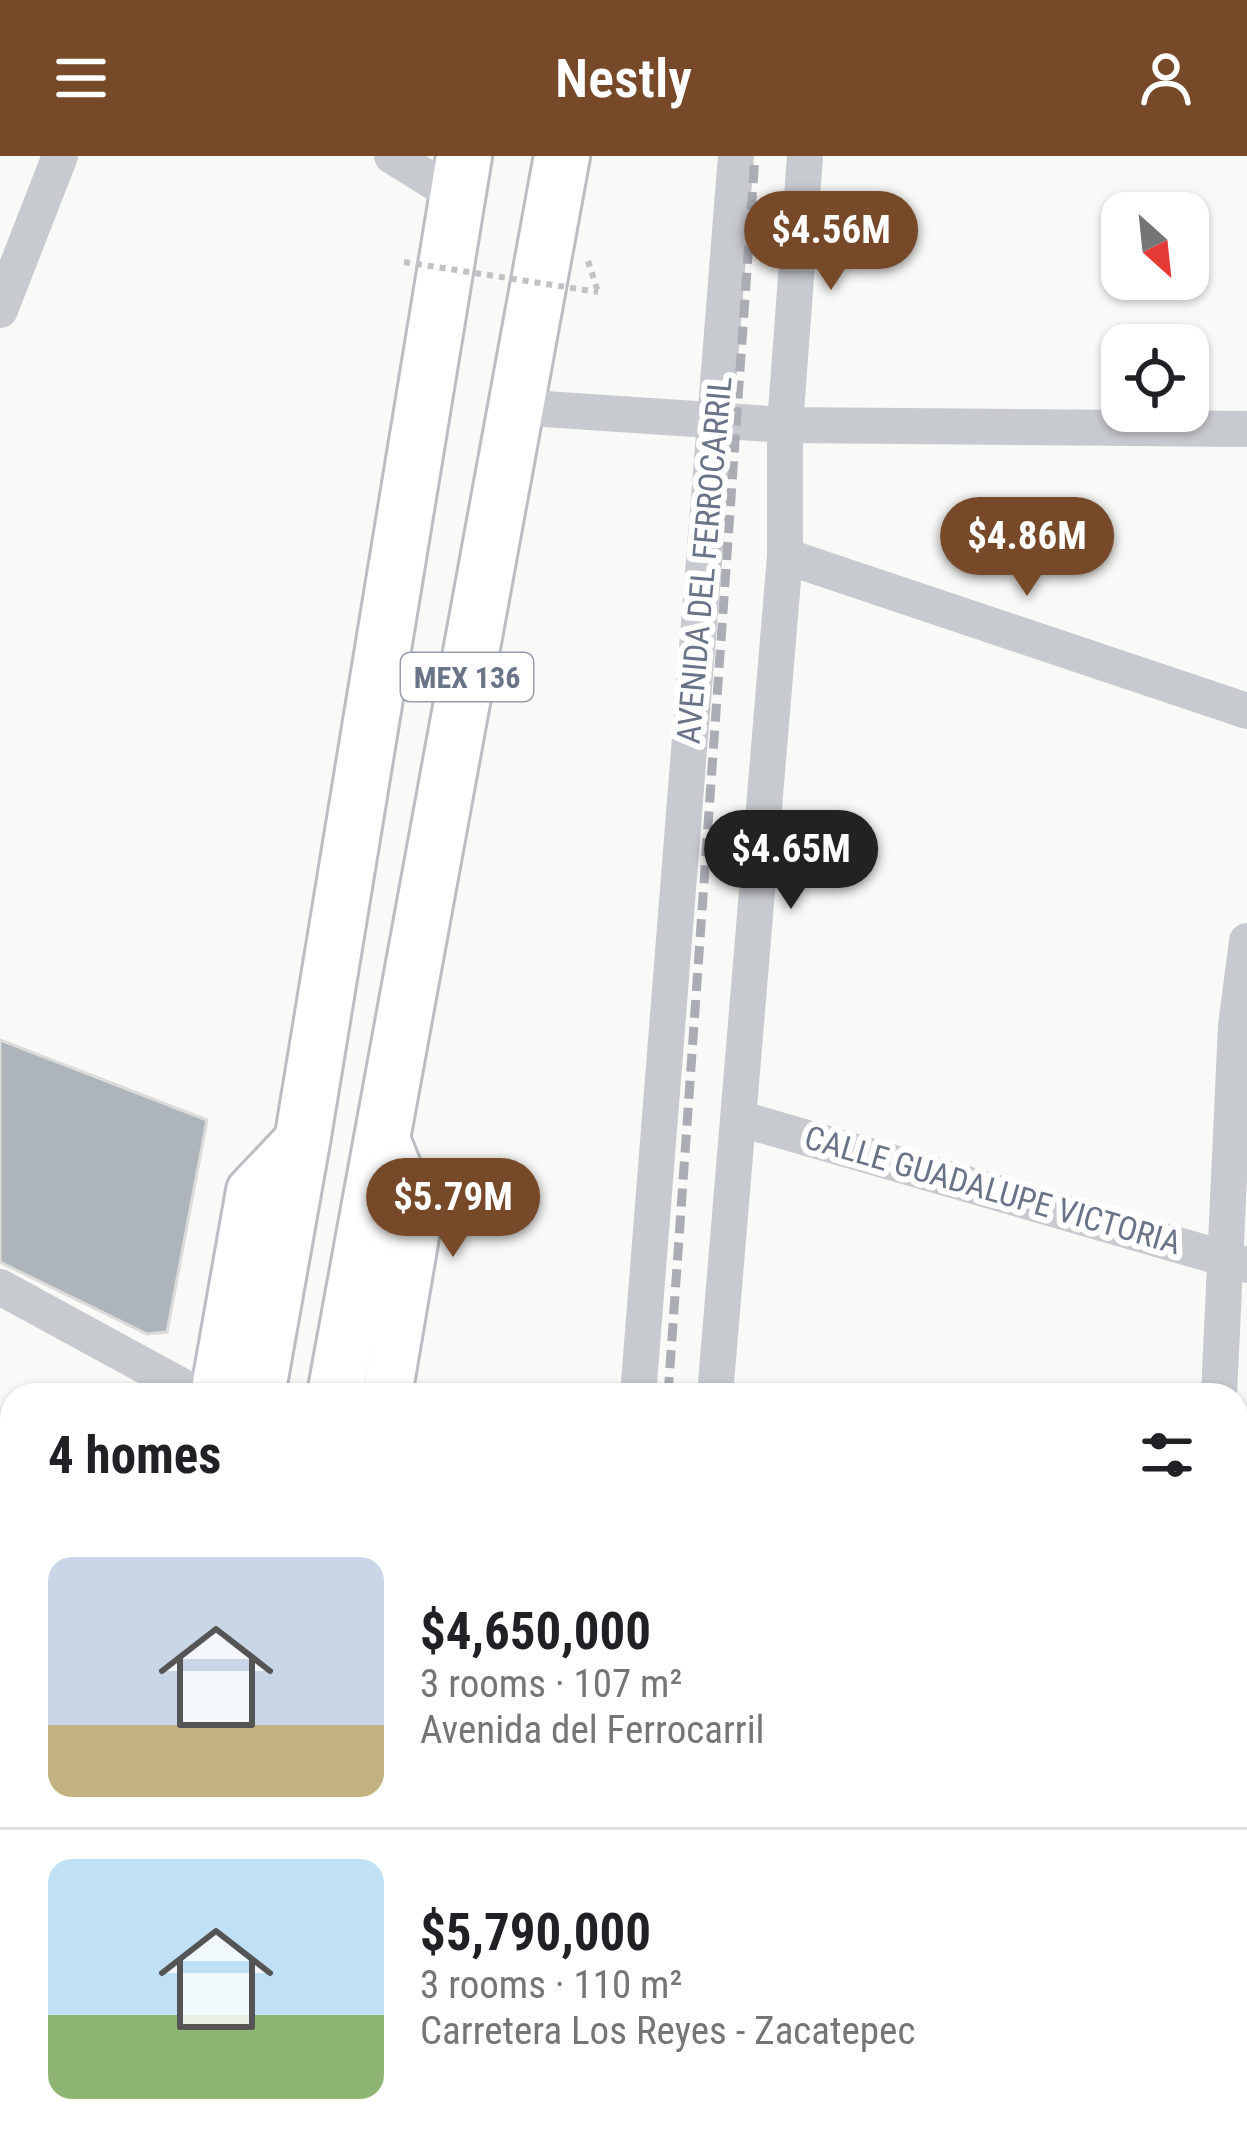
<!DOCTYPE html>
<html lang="en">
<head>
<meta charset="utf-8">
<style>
  body { margin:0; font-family:"Roboto Condensed",sans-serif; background:#f2f2f2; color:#202124; height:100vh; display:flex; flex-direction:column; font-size:45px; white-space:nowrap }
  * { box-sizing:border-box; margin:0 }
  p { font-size:39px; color:#757577 }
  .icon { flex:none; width:66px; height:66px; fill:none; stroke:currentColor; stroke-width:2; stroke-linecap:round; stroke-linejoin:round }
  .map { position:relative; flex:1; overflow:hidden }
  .panel { position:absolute; left:0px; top:1227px; width:1248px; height:768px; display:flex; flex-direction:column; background:#fff; border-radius:36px 36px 0 0; box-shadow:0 3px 9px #0004 }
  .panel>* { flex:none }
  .needle { width:78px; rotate:153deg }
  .tools { position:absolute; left:1101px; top:36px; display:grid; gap:24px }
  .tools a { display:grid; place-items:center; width:108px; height:108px; border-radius:24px; background:#fff; box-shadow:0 3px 9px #0004; font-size:60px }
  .price { position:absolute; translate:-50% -102px; padding:0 27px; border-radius:42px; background:#774929; color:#fff; font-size:39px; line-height:78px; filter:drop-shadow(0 3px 6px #0008) }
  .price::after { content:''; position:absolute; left:50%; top:72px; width:36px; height:27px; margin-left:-18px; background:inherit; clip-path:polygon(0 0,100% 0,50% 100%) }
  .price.active { background:#222; color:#fff }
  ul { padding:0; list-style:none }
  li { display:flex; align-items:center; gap:36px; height:300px; padding:0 48px }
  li+li { border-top:3px solid #e0e0e0 }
  li span { display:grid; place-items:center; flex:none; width:336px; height:240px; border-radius:24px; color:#555 }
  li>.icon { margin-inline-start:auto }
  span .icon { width:144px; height:144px; fill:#fffc; stroke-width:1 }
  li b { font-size:51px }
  h2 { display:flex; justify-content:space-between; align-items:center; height:144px; padding:0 48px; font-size:51px }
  header { display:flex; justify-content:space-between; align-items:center; height:156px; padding:0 48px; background:#774929; color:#fff; font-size:54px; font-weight:600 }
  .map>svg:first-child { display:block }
  .building { fill:#aeb4bc; stroke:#dbdbd9; stroke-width:3 }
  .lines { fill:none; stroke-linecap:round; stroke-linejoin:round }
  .secondary-casing { stroke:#babdc3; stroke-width:54 }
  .primary-casing { stroke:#babdc2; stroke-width:60 }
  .path { stroke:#c1c2c5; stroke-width:6; stroke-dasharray:6 6; stroke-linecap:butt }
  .street { stroke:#c7cace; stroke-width:36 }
  .secondary { stroke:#fff; stroke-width:48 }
  .primary { stroke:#fff; stroke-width:54 }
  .rail { stroke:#aaadb4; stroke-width:9; stroke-dasharray:18 9; stroke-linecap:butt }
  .path-bridge { stroke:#c1c2c5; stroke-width:6; stroke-dasharray:6 6; stroke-linecap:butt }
  .labels { text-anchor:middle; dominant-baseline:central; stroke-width:12; stroke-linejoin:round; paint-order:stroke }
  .shield { fill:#fff; stroke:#969eac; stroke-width:3 }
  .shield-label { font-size:30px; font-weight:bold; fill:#697488 }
  .street-label { font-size:33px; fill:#697488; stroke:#fff }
</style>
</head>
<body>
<header><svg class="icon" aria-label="menu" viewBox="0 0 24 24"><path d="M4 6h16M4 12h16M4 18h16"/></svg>Nestly<svg class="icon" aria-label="person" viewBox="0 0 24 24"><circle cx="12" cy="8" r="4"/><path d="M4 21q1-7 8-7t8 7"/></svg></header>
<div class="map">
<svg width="1247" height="1995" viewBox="0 0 1247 1995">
  <rect width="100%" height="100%" fill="#f9f9f7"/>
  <path class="building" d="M0 884 207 964 167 1176 147 1178 0 1106Z"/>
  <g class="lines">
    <defs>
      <path id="secondary" d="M385 983 417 1063 387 1239
        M215 1239 251 1035 303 980
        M82 1995 85 1983
        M251 1995 253 1983"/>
      <path id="primary" d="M257 1239 303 980 464 0
        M335 1239 562 0
        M122 1995 124 1983
        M192 1995 194 1983"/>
    </defs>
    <use href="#secondary" class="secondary-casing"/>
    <use href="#primary" class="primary-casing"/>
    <path class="path" d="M588 105 598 136"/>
    <path class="street" d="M392 0 458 41
      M0 154 60 0
      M515 251 785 269 1247 273
      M785 400 1247 555
      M738 962 1247 1109
      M0 1131 198 1239
      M638 1239 736 0
      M715 1239 785 400V269L805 0
      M1219 1239 1236 870 1247 785
      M1236 1685 1247 1689
      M0 1890 12 1897
      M579 1995 580 1983
      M661 1995 662 1983
      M1172 1995 1173 1983"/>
    <use href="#secondary" class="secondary"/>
    <use href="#primary" class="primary"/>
    <path class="rail" d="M668 1239 755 0
      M616 1995V1983"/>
    <path class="path-bridge" d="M404 106 598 136"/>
  </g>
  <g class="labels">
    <rect class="shield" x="401" y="497" width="132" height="48" rx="9"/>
    <g class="shield-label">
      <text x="467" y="521">MEX 136</text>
    </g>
    <g class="street-label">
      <text transform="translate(704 404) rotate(-85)">AVENIDA DEL FERROCARRIL</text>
      <text transform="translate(993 1034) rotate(16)">CALLE GUADALUPE VICTORIA</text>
    </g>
  </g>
</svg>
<div class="tools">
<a><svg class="needle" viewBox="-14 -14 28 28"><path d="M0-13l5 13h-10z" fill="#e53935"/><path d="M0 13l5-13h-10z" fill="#757577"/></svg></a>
<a><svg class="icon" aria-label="locate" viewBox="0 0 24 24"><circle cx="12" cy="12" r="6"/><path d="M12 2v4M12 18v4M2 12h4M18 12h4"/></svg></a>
</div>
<b class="price" style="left:831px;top:137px">$4.56M</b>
<b class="price" style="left:1027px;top:443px">$4.86M</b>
<b class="price active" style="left:791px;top:756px">$4.65M</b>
<b class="price" style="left:453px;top:1104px">$5.79M</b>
<section class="panel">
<h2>4 homes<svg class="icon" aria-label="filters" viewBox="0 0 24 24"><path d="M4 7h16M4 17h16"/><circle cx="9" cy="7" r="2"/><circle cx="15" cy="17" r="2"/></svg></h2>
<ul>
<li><span style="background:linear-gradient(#c9d6e8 70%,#c2b280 0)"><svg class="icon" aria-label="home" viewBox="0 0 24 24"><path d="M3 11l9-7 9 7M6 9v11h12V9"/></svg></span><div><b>$4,650,000</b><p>3 rooms · 107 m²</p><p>Avenida del Ferrocarril</p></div></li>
<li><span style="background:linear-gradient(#bfe0f5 65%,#8fb573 0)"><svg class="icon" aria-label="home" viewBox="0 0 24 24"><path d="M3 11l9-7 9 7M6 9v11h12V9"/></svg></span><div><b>$5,790,000</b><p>3 rooms · 110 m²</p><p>Carretera Los Reyes - Zacatepec</p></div></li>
</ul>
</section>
</div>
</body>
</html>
